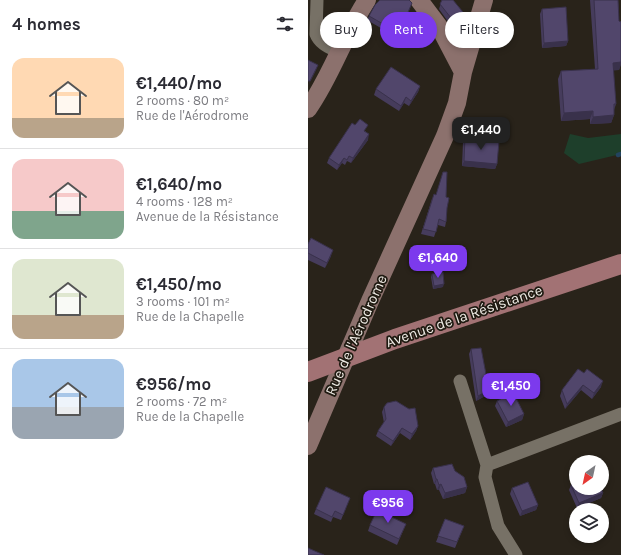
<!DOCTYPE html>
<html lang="en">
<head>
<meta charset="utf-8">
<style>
  body { margin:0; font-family:Karla,sans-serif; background:#f2f2f3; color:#2b2b33; height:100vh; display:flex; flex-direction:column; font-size:15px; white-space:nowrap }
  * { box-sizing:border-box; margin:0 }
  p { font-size:13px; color:#7c7c81 }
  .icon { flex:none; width:22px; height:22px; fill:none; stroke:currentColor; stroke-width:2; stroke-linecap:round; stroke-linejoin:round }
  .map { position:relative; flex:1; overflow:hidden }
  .drawer { display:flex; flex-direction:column; background:#fff; width:308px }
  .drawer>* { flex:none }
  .top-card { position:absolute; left:12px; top:12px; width:241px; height:36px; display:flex; gap:8px }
  .needle { width:26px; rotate:213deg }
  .buttons { position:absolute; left:261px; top:455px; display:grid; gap:8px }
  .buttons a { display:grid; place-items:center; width:40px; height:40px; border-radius:50%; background:#fff; box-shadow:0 2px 6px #0003; font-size:20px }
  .price { position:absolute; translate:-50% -34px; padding:0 9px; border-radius:8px; background:#7c3aed; color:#fff; font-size:13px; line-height:26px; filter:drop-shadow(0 1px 2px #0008) }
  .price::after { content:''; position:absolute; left:50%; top:24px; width:12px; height:9px; margin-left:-6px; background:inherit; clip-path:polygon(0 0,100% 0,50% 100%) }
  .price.current { background:#222; color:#fff }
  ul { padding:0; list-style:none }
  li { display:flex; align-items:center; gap:12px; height:100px; padding:0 12px }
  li+li { border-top:1px solid #e1e1e2 }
  li span { display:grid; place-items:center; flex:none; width:112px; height:80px; border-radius:12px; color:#555 }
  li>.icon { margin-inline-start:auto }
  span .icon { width:48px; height:48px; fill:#fffc; stroke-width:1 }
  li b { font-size:17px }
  h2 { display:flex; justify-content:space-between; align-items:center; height:48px; padding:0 12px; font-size:17px }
  .pill { padding:0 14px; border-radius:18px; background:#fff; box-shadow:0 2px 6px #0003; font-size:14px; line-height:36px }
  .pill.current { background:#7c3aed; color:#fff }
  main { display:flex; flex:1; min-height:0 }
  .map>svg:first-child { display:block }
  .green { fill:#1e3f2b }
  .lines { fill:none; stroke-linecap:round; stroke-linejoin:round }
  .stream { stroke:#23435f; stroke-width:4.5 }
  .street { stroke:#777166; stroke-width:13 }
  .secondary { stroke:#8c716d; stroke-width:18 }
  .primary { stroke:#a27274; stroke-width:20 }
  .wall { fill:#463c5c }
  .shaded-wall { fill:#39314b }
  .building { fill:#51466b; stroke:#39314b }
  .labels { text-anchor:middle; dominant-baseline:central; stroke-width:3.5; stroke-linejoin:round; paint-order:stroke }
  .street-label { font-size:15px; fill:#efebe5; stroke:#1f1a11 }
</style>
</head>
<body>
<main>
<section class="drawer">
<h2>4 homes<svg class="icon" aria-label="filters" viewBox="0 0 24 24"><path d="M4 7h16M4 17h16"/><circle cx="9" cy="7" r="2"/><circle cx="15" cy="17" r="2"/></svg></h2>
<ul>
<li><span style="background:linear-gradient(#ffd9b3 75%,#b9a48a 0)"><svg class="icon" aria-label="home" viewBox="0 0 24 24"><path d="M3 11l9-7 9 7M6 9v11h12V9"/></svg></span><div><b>€1,440/mo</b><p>2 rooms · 80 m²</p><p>Rue de l'Aérodrome</p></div></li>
<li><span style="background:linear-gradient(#f6c9c9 65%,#7fa58c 0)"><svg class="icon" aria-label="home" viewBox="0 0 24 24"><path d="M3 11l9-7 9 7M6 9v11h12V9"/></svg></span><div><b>€1,640/mo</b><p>4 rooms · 128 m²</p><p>Avenue de la Résistance</p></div></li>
<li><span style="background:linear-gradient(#dfe7d0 70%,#b9a48a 0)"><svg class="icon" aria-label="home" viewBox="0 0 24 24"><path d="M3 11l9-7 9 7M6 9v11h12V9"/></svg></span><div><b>€1,450/mo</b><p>3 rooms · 101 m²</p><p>Rue de la Chapelle</p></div></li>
<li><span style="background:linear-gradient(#a9c7e8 60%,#9aa5b1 0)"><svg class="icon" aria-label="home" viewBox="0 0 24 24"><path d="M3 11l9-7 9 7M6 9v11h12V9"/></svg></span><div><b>€956/mo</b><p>2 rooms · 72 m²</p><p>Rue de la Chapelle</p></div></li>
</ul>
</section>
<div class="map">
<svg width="313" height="555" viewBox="0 0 313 555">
  <rect width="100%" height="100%" fill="#29231a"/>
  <path class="green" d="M262 134 280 138 313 134V154L271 164 256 153Z"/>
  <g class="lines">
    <path class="stream" d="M310 155 313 154"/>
    <path class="street" d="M9 0 8 34C12 44 21 47 31 52
      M152 381 179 465
      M208 555 190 526 177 477 179 465 313 414"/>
    <path class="secondary" d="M111 0 132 28 155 72
      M0 109C24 75 36 35 59 0
      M0 446 62 301 137 136 149 103 155 72 176 0"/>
    <path class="primary" d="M0 372 87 339 313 264"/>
  </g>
  <path class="wall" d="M134 0 154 38 152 43 141 23 131 9Z
    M282 0H310L311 21 313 22V64L311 70H305L308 104 306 110V115L303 123 282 124V119L253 121 250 79 253 71 287 69Z
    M102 8 90 38 59 20 61 16Z
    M234 9 260 41 258 46 234 48 232 14Z
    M112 86 110 92 101 106 96 103 91 111 66 95 68 89Z
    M58 131V132L60 140 43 163 39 161 37 165 34 163 29 170 19 163 21 158Z
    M157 137 181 141 189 164 187 169 154 166 155 142Z
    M138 197 139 208 138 222 137 227 130 225 126 237 113 234 124 199Z
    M0 244 23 256 17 268 0 260Z
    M124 274 135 287 125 289 123 277Z
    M163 349 179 395 168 401 161 354Z
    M270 369 293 387 284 399 273 390 257 409 252 396 254 390Z
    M189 401 216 414 214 420 198 427 187 406Z
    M76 407 110 426 108 431 102 440 92 433 83 446 68 436 70 431 76 423 74 412Z
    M125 468 147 471 159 487 157 493 135 499 131 490H129L127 484H126L123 473Z
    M263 485 295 493 293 498 269 508 261 490Z
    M204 488 230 505 228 510 212 516 202 494Z
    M42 498 33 520 25 517 23 522 6 514 8 509Z
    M137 519 156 526 147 548 128 542Z
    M98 524 89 545 60 531 62 525Z"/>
  <path class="shaded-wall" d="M260 41 258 46 234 48 236 43Z
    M313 62V64L311 70 302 71 305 63Z
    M10 65 8 70 0 86 2 81Z
    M112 86 110 92 101 106 103 101Z
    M98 97 96 103 91 111 93 106Z
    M285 111 282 119 253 121 256 113Z
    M306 115 303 123 282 124 285 117Z
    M61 134 60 140 43 163 45 158Z
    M36 158 34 163 29 170 31 165Z
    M156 161 189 164 187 169 154 166Z
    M25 250 23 256 17 268 19 263Z
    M136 284 135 287 125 289 126 286Z
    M295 381 293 387 284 399 286 393Z
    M275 385 273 390 257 409 259 404Z
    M181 390 179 395 168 401 170 396Z
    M216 414 214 420 198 427 200 422Z
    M110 426 108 431 102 440 104 434Z
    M94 428 92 433 83 446 85 441Z
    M128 479H129L127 484H126Z
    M133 484 131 490H129L131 485Z
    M159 487 157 493 135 499 137 493Z
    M295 493 293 498 269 508 271 503Z
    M230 505 228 510 212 516 214 511Z"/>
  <path class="building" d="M72 0H101L104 3 91 33 61 16 67 5Z
    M134 0H145L159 17 154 38 143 18 132 4Z
    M286 0H310L311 21 313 22V62L305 63 308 104H306V115L285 117V111L256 113 253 71 290 69Z
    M258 7 260 41 236 43 234 9Z
    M0 60 10 65 2 81H0Z
    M83 67 112 86 103 101 98 97 93 106 68 89Z
    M52 119 60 125 56 131 61 134 45 158 41 156 39 160 36 158 31 165 21 158 44 123 47 125Z
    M157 137 181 139V141H191L189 164 156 161Z
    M135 172H139L138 197 141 198 139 208 138 222 131 219 128 232 115 229 126 194 128 195Z
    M3 238 25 250 19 263 0 253V244Z
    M135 272 136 284 126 286 124 274Z
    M173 348 181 390 170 396 163 349Z
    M270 369 276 373 279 369 295 381 286 393 275 385 259 404 254 390Z
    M205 392 216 414 200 422 189 401Z
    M88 401 101 409 107 408 110 426 104 434 94 428 85 441 70 431 78 419 76 407 79 403Z
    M144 464 147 471 156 477 159 487 137 493 133 484 131 485 129 479H128L125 468Z
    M220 482 230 505 214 511 204 488Z
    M268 483V488H293L295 493 271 503 263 485Z
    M18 487 42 498 35 515 27 511 24 517 8 509Z
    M69 510 98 524 91 539 62 525Z
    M137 519 156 526 149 542 130 536Z
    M0 548 16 555H0Z"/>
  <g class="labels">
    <g class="street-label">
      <text transform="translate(156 316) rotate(-19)">Avenue de la Résistance</text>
      <text transform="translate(48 335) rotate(-66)">Rue de l'Aérodrome</text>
    </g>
  </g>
</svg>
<div class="buttons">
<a><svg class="needle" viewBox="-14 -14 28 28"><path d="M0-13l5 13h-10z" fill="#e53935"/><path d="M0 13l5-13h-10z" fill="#7c7c81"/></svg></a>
<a><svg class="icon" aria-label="layers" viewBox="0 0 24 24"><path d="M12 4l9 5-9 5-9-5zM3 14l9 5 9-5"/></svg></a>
</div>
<b class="price current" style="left:173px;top:151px">€1,440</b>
<b class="price" style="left:130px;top:279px">€1,640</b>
<b class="price" style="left:203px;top:407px">€1,450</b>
<b class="price" style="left:80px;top:524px">€956</b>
<div class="top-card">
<a class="pill">Buy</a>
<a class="pill current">Rent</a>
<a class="pill">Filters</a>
</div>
</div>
</main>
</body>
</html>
